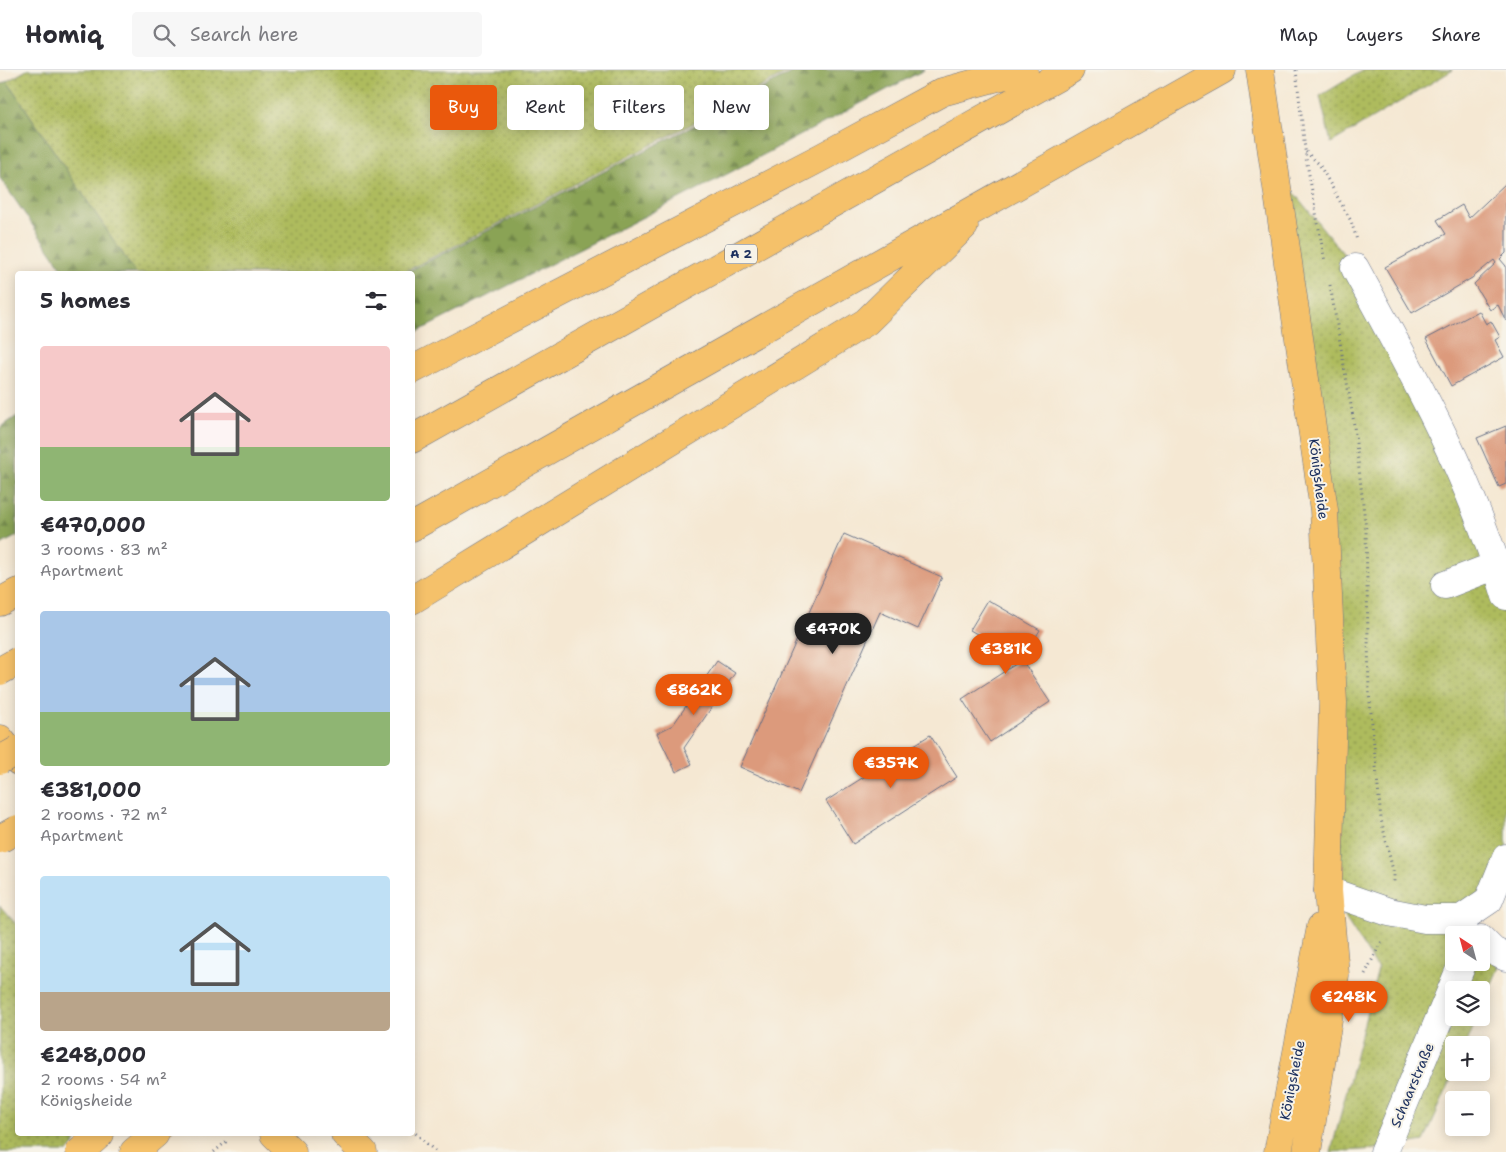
<!DOCTYPE html>
<html lang="en">
<head>
<meta charset="utf-8">
<style>
  body { margin:0; font-family:"Shantell Sans",sans-serif; background:#f7f7f7; color:#2b2b33; height:100vh; display:flex; flex-direction:column; font-size:19px; white-space:nowrap }
  * { box-sizing:border-box; margin:0 }
  p { font-size:16px; color:#7c7c81 }
  .icon { flex:none; width:28px; height:28px; fill:none; stroke:currentColor; stroke-width:2; stroke-linecap:round; stroke-linejoin:round }
  .map { position:relative; flex:1; overflow:hidden }
  .side { position:absolute; left:15px; top:201px; width:400px; height:865px; display:flex; flex-direction:column; background:#fff; border-radius:5px; box-shadow:0 2px 12px #0003 }
  .side>* { flex:none }
  .top-card { position:absolute; left:430px; top:15px; width:475px; height:45px; display:flex; gap:10px }
  .needle { width:32px; rotate:324deg }
  .fabs { position:absolute; left:1445px; top:856px; display:grid; gap:10px }
  .fabs a { display:grid; place-items:center; width:45px; height:45px; border-radius:5px; background:#fff; box-shadow:0 2px 12px #0003; font-size:25px }
  .price { position:absolute; translate:-50% -42px; padding:0 11px; border-radius:18px; background:#ea580c; color:#fff; font-size:16px; line-height:32px; filter:drop-shadow(0 1px 2px #0008) }
  .price::after { content:''; position:absolute; left:50%; top:30px; width:15px; height:11px; margin-left:-8px; background:inherit; clip-path:polygon(0 0,100% 0,50% 100%) }
  .price.current { background:#222; color:#fff }
  ul { padding:0; list-style:none }
  li { display:grid; align-content:center; gap:10px; height:265px; padding:0 25px }
  li span { display:grid; place-items:center; height:155px; border-radius:5px; color:#555 }
  li>.icon { margin-inline-start:auto }
  span .icon { width:90px; height:90px; fill:#fffc; stroke-width:1 }
  li b { font-size:21px }
  h2 { display:flex; justify-content:space-between; align-items:center; height:60px; padding:0 25px; font-size:21px }
  .pill { padding:0 18px; border-radius:5px; background:#fff; box-shadow:0 2px 12px #0003; font-size:18px; line-height:45px }
  .pill.current { background:#ea580c; color:#fff }
  header { display:flex; align-items:center; gap:30px; box-sizing:border-box; height:70px; padding:0 25px; background:#fff; border-bottom:1px solid #e1e1e2 }
  header strong { font-size:24px }
  nav { display:flex; gap:28px; margin-inline-start:auto; font-size:18px }
  .search { width:350px; height:45px; background:#f7f7f7; display:flex; align-items:center; gap:12px; box-sizing:border-box; padding:0 18px; border-radius:5px; color:#7c7c81; font-size:19px }
  .map>svg:first-child { display:block }
  .grass { fill:url(#grass-dots); stroke:#64755e }
  .forest { fill:url(#forest-firs); stroke:#526959 }
  .building { fill:#dc9a7c }
  .lines { fill:none; stroke-linecap:round; stroke-linejoin:round }
  .minor-casing { stroke:#677087; stroke-width:29 }
  .major-casing { stroke:#677087; stroke-width:29 }
  .highway-casing { stroke:#677087; stroke-width:29 }
  .path { stroke:#677087; stroke-width:3; stroke-dasharray:1 4; stroke-linecap:butt }
  .minor { stroke:#fff; stroke-width:28 }
  .major { stroke:#f5c16b; stroke-width:28 }
  .highway { stroke:#f5c16b; stroke-width:28 }
  .highway-bridge-casing { stroke:#677087; stroke-width:29; stroke-linecap:butt }
  .highway-bridge { stroke:#f5c16b; stroke-width:28 }
  .labels { text-anchor:middle; dominant-baseline:central; stroke-width:4; stroke-linejoin:round; paint-order:stroke }
  .shield { fill:#f7f3e8; stroke:#5d6a87; stroke-width:1 }
  .shield-label { font-size:12px; font-weight:bold; fill:#1b2f5e }
  .street-label { font-size:14px; fill:#1b2f5e; stroke:#f7f3e8 }
</style>
</head>
<body>
<header>
<strong>Homiq</strong>
<div class="search"><svg class="icon" aria-label="search" viewBox="0 0 24 24"><circle cx="10" cy="10" r="6"/><path d="M15 15l6 6"/></svg>Search here</div>
<nav><a>Map</a><a>Layers</a><a>Share</a></nav>
</header>
<div class="map">
<svg width="1506" height="1082" viewBox="0 0 1506 1082">
  <defs>
    <pattern id="grass-dots" width="8" height="8" patternUnits="userSpaceOnUse" patternTransform="scale(1.25)"><rect width="8" height="8" fill="#aebb5d"/><path d="M2 2h.1M6 6h.1" fill="none" stroke="#8d9850" stroke-width="1.8" stroke-linecap="round"/></pattern>
    <pattern id="forest-firs" width="22" height="20" patternUnits="userSpaceOnUse" patternTransform="scale(1.25)"><rect width="22" height="20" fill="#8aa354"/><path d="M5 1l3.5 6h-7zM16 11l3.5 6h-7z" fill="#708549"/></pattern>
  </defs>
  <rect width="100%" height="100%" fill="#f7f3e8"/>
  <filter id="ink" filterUnits="userSpaceOnUse"><feTurbulence type="fractalNoise" baseFrequency=".02" numOctaves="2"/><feDisplacementMap in="SourceGraphic" scale="10" xChannelSelector="R" yChannelSelector="G"/><feConvolveMatrix kernelMatrix="1 2 1 2 8 2 1 2 1" color-interpolation-filters="sRGB"/></filter>
  <filter id="wash" filterUnits="userSpaceOnUse"><feTurbulence type="fractalNoise" baseFrequency=".0096" numOctaves="4" result="noise"/><feDisplacementMap in="SourceGraphic" scale="20" xChannelSelector="R" yChannelSelector="G"/><feGaussianBlur stdDeviation="1.12" result="paint"/><feColorMatrix in="noise" values="0 0 0 0 0 0 0 0 0 0 0 0 0 0 0 0 0 1.4 0 .05"/><feComposite in="paint" operator="in"/></filter>
  <g filter="url(#wash)">
    <rect width="100%" height="100%" fill="#f5e8d3"/>
    <path class="grass" d="M27 0H792L694 53 400 204H136L7 11Z
      M1363 0H1453L1331 73 1320 26Z
      M1273 97 1355 198 1506 526V788L1461 849 1474 865H1454V892H1481V874L1499 897 1481 939V920H1454V948H1477L1466 975H1454V1003L1424 1071 1376 1079 1331 1082 1378 899 1328 821 1333 633Z
      M0 836 17 855 18 1064H78L73 1077 68 1082H0Z"/>
    <path class="forest" d="M796 0H924L714 111 413 264 412 204H403L697 54Z
      M7 11 136 204H66L0 108V15Z
      M17 346V466L0 475V358Z"/>
    <g id="blocks">
      <path class="building" d="M1506 113V183L1500 189 1506 196V251L1498 235 1490 240 1474 214 1496 193 1494 190 1472 208 1412 243 1385 197 1446 164 1437 150 1462 135 1469 148Z
        M1479 241 1486 254 1491 251 1500 267 1495 270 1504 287 1451 316 1426 269Z
        M1506 356V414L1499 417 1477 368Z
        M844 464 942 507 918 559 880 542 799 723 740 697Z
        M988 530 1040 560 1022 590 1050 632 990 672 962 629 1022 590 970 560Z
        M717 591 735 603 684 678 692 694 676 702 657 663 673 655Z
        M930 665 957 707 853 774 826 731Z"/>
    </g>
  </g>
  <g filter="url(#ink)">
    <use href="#blocks" fill-opacity="0" stroke="#677087" stroke-width="1"/>
    <g class="lines">
      <defs>
        <path id="minor" d="M1355 198C1413 304 1472 409 1506 526
          M1445 515 1497 495
          M1328 821 1389 842 1425 849H1461L1489 830 1506 788
          M1481 869 1493 881 1506 887
          M1384 1082 1463 892"/>
        <path id="major" d="M1260 0 1324 440 1333 633 1328 821 1335 905 1307 1082
          M0 669 18 691
          M274 1064 292 1082
          M345 1064 363 1082
          M1278 1082 1321 857"/>
        <path id="highway" d="M412 300 822 87 942 22 1024 0
          M412 369 1070 0
          M412 457 1222 0
          M412 530 866 252 964 156
          M0 532 18 522
          M80 1082 100 1064
          M134 1082 155 1064"/>
      </defs>
      <use href="#minor" class="minor-casing"/>
      <use href="#major" class="major-casing"/>
      <use href="#highway" class="highway-casing"/>
      <path class="path" d="M1296 0 1306 88 1325 192
        M1306 82 1319 94 1351 151 1357 170
        M1330 215 1353 347 1366 460 1369 622 1381 749 1394 805V814
        M1365 904 1383 869
        M412 1060 436 1082
        M214 1082 228 1070"/>
      <use href="#minor" class="minor"/>
      <use href="#major" class="major"/>
      <use href="#highway" class="highway"/>
      <defs>
        <path id="highway-bridge" d="M0 601 18 591
          M0 690 18 680
          M0 769 18 759"/>
      </defs>
      <use href="#highway-bridge" class="highway-bridge-casing"/>
      <use href="#highway-bridge" class="highway-bridge"/>
    </g>
  </g>
  <g class="labels">
    <rect class="shield" x="725" y="174.5" width="32" height="19" rx="4"/>
    <g class="shield-label">
      <text x="741" y="184">A 2</text>
    </g>
    <g class="street-label">
      <text transform="translate(1319 409) rotate(83)">Königsheide</text>
      <text transform="translate(1292 1010) rotate(-79)">Königsheide</text>
      <text transform="translate(1412 1015) rotate(-67)">Schaarstraße</text>
    </g>
  </g>
</svg>
<div class="fabs">
<a><svg class="needle" viewBox="-14 -14 28 28"><path d="M0-13l5 13h-10z" fill="#e53935"/><path d="M0 13l5-13h-10z" fill="#7c7c81"/></svg></a>
<a><svg class="icon" aria-label="layers" viewBox="0 0 24 24"><path d="M12 4l9 5-9 5-9-5zM3 14l9 5 9-5"/></svg></a>
<a>+</a>
<a>−</a>
</div>
<b class="price current" style="left:833px;top:585px">€470K</b>
<b class="price" style="left:1006px;top:605px">€381K</b>
<b class="price" style="left:694px;top:646px">€862K</b>
<b class="price" style="left:891px;top:719px">€357K</b>
<b class="price" style="left:1349px;top:953px">€248K</b>
<div class="top-card">
<a class="pill current">Buy</a>
<a class="pill">Rent</a>
<a class="pill">Filters</a>
<a class="pill">New</a>
</div>
<section class="side">
<h2>5 homes<svg class="icon" aria-label="filters" viewBox="0 0 24 24"><path d="M4 7h16M4 17h16"/><circle cx="9" cy="7" r="2"/><circle cx="15" cy="17" r="2"/></svg></h2>
<ul>
<li><span style="background:linear-gradient(#f6c9c9 65%,#8fb573 0)"><svg class="icon" aria-label="home" viewBox="0 0 24 24"><path d="M3 11l9-7 9 7M6 9v11h12V9"/></svg></span><div><b>€470,000</b><p>3 rooms · 83 m²</p><p>Apartment</p></div></li>
<li><span style="background:linear-gradient(#a9c7e8 65%,#8fb573 0)"><svg class="icon" aria-label="home" viewBox="0 0 24 24"><path d="M3 11l9-7 9 7M6 9v11h12V9"/></svg></span><div><b>€381,000</b><p>2 rooms · 72 m²</p><p>Apartment</p></div></li>
<li><span style="background:linear-gradient(#bfe0f5 75%,#b9a48a 0)"><svg class="icon" aria-label="home" viewBox="0 0 24 24"><path d="M3 11l9-7 9 7M6 9v11h12V9"/></svg></span><div><b>€248,000</b><p>2 rooms · 54 m²</p><p>Königsheide</p></div></li>
</ul>
</section>
</div>
</body>
</html>
